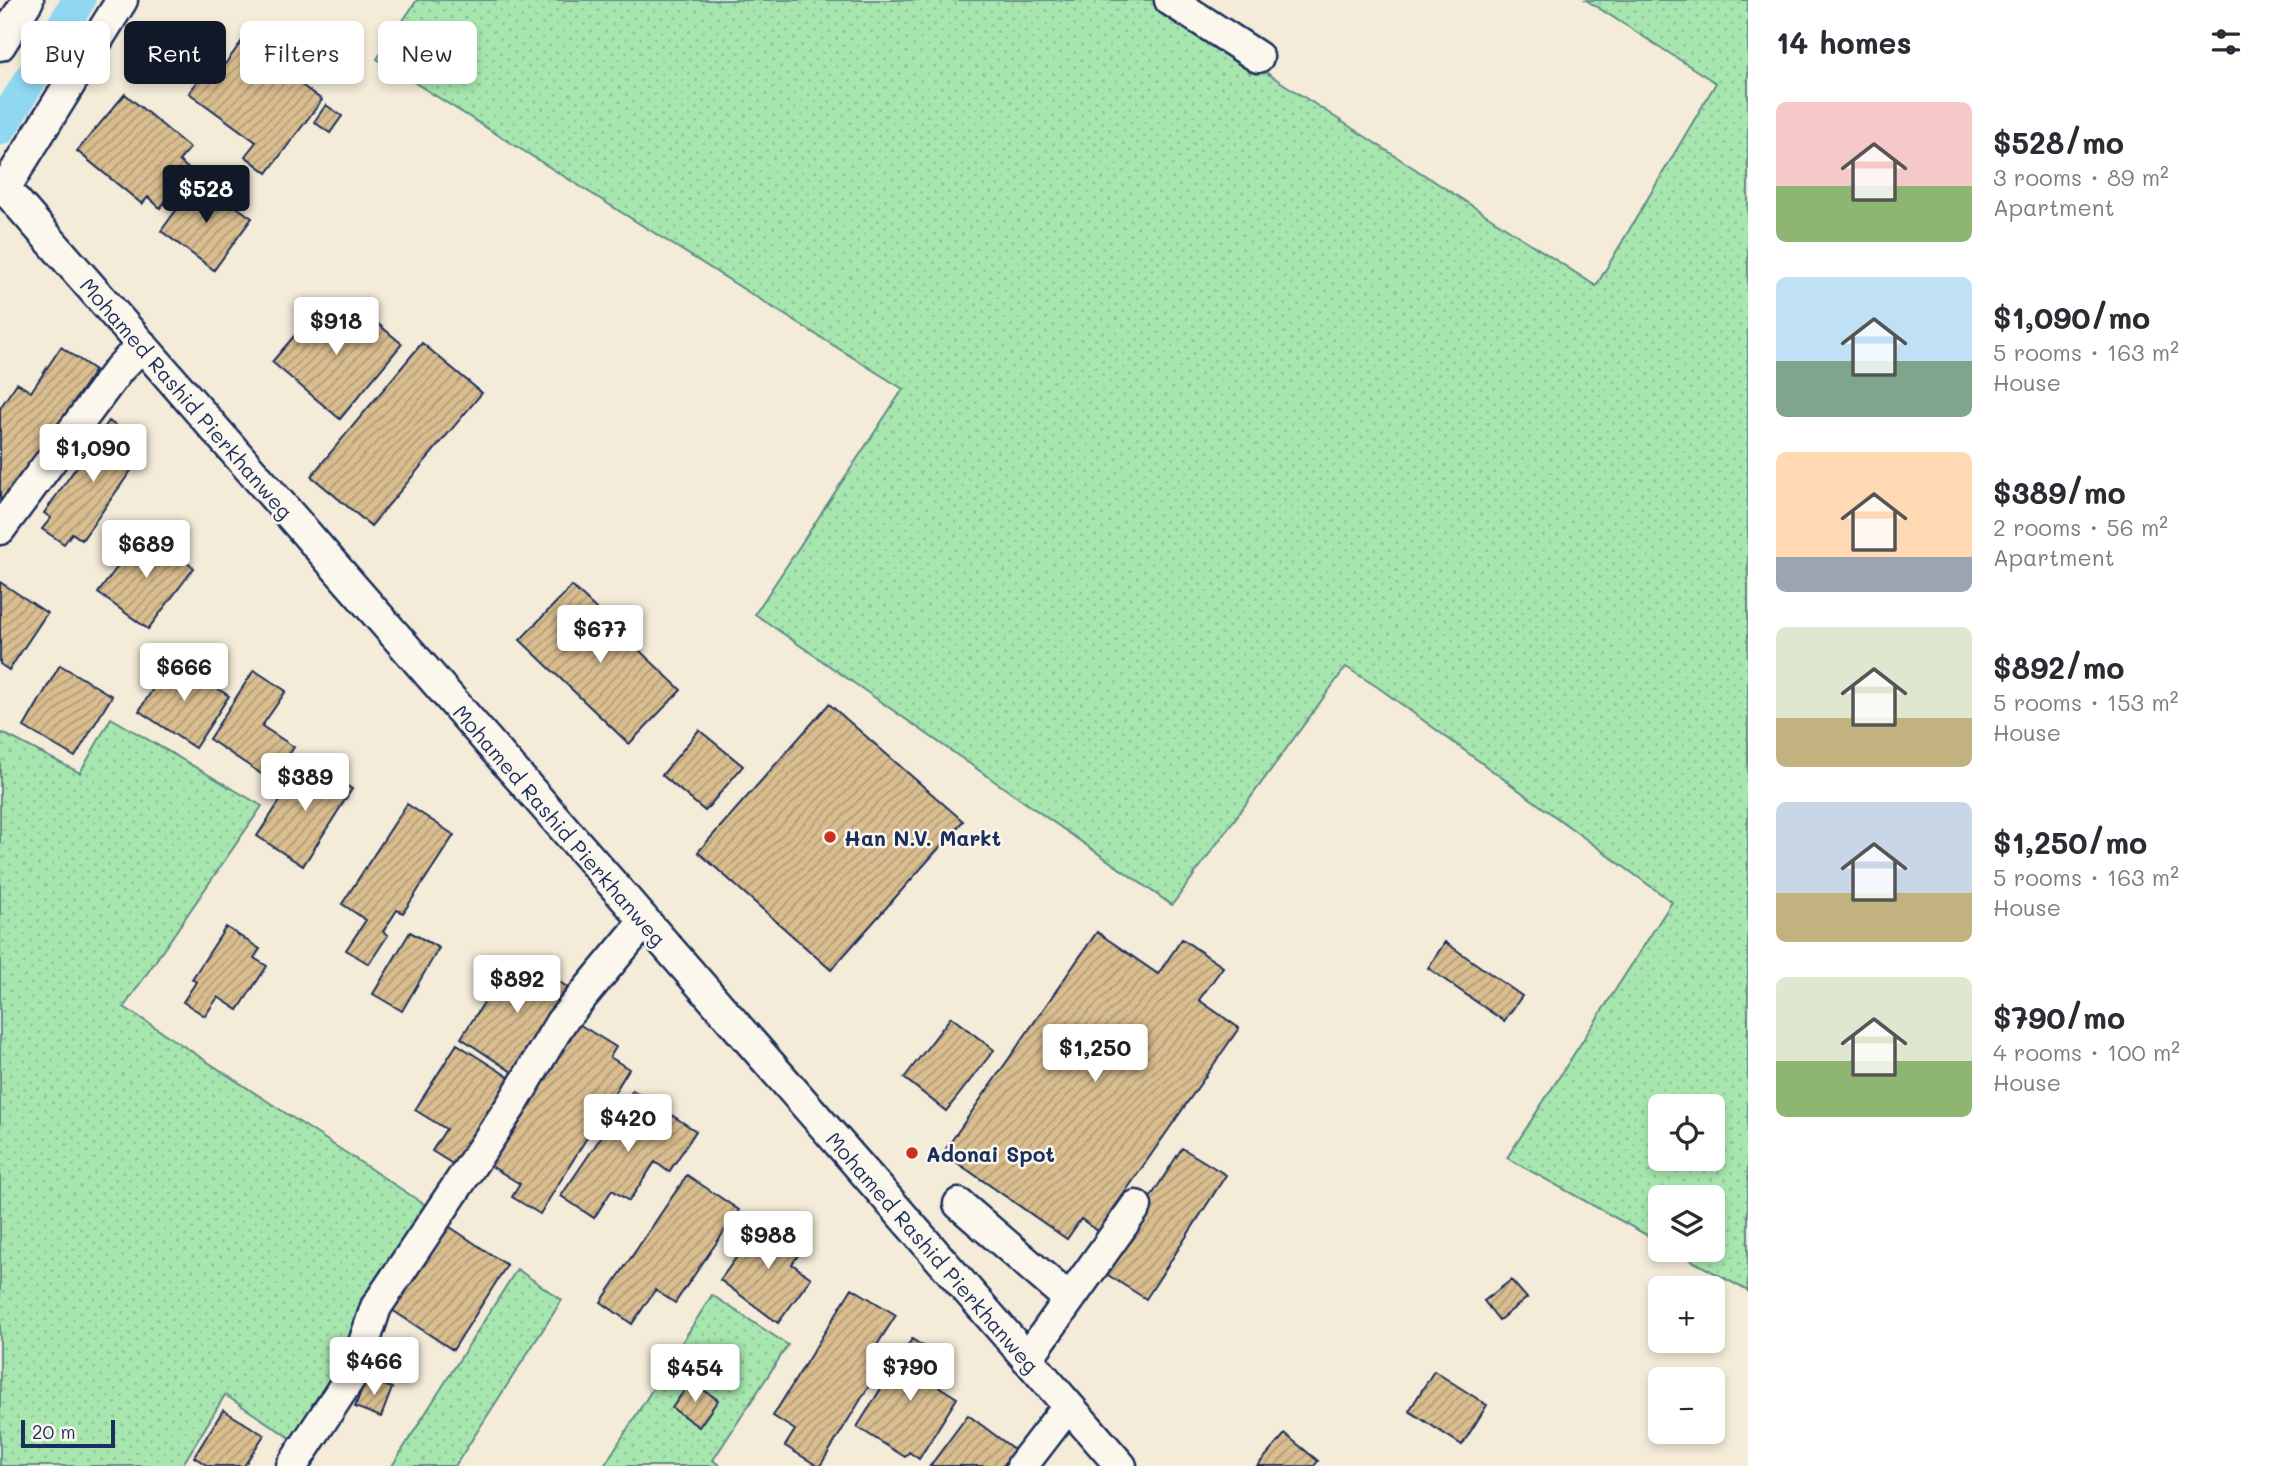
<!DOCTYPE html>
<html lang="en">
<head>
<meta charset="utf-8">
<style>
  body { margin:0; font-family:Mali,sans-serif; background:#f7f7f7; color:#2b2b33; height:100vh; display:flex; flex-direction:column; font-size:26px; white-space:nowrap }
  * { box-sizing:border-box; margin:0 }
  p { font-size:23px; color:#7c7c81 }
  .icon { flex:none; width:38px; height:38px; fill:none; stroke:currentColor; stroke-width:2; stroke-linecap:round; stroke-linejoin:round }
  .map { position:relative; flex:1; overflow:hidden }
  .details { display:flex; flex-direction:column; background:#fff; width:525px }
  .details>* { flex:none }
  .banner { position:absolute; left:21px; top:21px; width:665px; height:63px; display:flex; gap:14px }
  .tools { position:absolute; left:1648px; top:1094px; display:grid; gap:14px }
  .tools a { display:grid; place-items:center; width:77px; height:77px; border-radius:10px; background:#fff; box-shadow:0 4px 10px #0003; font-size:35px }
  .scale { position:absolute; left:21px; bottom:18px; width:94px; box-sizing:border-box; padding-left:7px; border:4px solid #1b2f5e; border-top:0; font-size:19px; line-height:24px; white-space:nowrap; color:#1b2f5e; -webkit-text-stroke:5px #fbf7ec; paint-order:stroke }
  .price { position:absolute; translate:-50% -60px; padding:0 16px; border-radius:7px; background:#fff; color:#222; font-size:23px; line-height:46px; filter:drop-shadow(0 2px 4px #0008) }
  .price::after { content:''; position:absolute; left:50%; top:42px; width:21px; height:16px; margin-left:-10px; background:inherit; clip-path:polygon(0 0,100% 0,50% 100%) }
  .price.on { background:#111827; color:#fff }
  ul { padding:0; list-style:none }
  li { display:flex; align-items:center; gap:21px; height:175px; padding:0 28px }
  li span { display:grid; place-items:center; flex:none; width:196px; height:140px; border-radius:10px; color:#555 }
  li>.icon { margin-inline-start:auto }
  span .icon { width:84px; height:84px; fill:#fffc; stroke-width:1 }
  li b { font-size:30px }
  h2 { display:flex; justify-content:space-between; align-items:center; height:84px; padding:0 28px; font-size:30px }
  .chip { padding:0 24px; border-radius:10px; background:#fff; box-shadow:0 4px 10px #0003; font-size:24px; line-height:63px }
  .chip.on { background:#111827; color:#fff }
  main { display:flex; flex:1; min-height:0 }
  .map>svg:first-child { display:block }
  .grass { fill:url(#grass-dots); stroke:#618b86; stroke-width:2; fill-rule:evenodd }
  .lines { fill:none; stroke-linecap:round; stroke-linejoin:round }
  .canal { stroke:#90d8f2; stroke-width:33 }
  .building { fill:url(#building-hatch); stroke:#1b2f5e; stroke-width:2 }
  .minor-casing { stroke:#1b2f5e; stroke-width:35 }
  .minor { stroke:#fbf7ec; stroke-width:30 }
  .poi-dot { fill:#c8321e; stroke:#fbf7ec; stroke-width:2.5 }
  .labels { text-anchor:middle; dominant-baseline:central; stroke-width:5; stroke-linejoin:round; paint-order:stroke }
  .street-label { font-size:21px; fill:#1b2f5e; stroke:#fbf7ec }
  .poi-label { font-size:21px; font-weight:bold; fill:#1b2f5e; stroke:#fbf7ec; text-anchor:start }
</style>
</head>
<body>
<main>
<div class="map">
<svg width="1748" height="1466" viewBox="0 0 1748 1466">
  <defs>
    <pattern id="grass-dots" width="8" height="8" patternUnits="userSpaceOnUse" patternTransform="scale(1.75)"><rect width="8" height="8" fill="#a7e7af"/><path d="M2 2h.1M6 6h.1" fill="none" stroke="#8fc699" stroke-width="1.8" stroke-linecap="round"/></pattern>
    <pattern id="building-hatch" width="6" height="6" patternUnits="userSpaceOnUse" patternTransform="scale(1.75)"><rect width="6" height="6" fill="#dabe8f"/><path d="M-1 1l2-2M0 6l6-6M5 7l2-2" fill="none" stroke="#b09b78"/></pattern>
  </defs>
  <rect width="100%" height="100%" fill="#f4ecd9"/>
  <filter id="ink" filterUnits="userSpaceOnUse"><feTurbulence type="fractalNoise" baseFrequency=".0143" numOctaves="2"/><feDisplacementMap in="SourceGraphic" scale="14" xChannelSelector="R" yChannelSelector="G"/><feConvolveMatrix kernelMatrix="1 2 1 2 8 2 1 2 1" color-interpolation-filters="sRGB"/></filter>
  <g filter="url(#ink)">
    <path class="grass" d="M417 0H1154L1596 286 1716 83 1586 0H1748V1291L1672 1250H1713V1197H1661V1243L1507 1158 1672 902 1379 688 1346 667 1172 905 755 614 903 389 377 59ZM1661 1106H1713V1158H1661Z
      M111 718 262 806 124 1007 430 1208 348 1365 298 1443 225 1395 182 1466H0V737L3 733 80 773Z
      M517 1269 562 1300 455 1466H392Z
      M712 1295 788 1345 713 1460 720 1466H604Z"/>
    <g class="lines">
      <path class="canal" d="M0 129 79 0"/>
    </g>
    <path class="building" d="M242 41 322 100 267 173 245 156 256 142 189 93 213 60 223 67Z
      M125 94 190 148 179 161 191 171 160 208 148 197 142 204 77 151Z
      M326 105 342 116 330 133 314 122Z
      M198 180 252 218 214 270 161 231Z
      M324 301 355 327 366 314 402 344 340 419 272 362Z
      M422 343 482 393 371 526 311 476Z
      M61 347 95 370 0 512V408L17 383 31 392Z
      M109 421 147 448 82 540 72 533 64 544 42 529 51 518 44 513Z
      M144 531 194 568 148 629 98 593Z
      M0 582 47 613 9 670 0 664Z
      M572 586 681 690 629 744 520 640Z
      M172 659 229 696 195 748 139 711Z
      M60 665 112 696 75 757 24 727Z
      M254 670 286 691 262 726 294 747 272 781 209 739Z
      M829 704 963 821 831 970 698 852Z
      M699 730 743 766 705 811 662 775Z
      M307 760 352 789 303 866 257 836Z
      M407 804 454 835 403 913 397 910 383 932 388 935 369 964 346 950 366 920 342 904Z
      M226 927 260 949 254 958 267 966 238 1010 218 997 205 1016 183 1002 196 982 192 979Z
      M410 932 439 948 402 1011 373 994Z
      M1097 932 1158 974 1182 939 1223 967 1199 1000 1239 1028 1098 1231 1081 1219 1067 1239 943 1153Z
      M1445 942 1522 996 1504 1021 1428 968Z
      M516 953 573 991 518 1076 461 1038Z
      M951 1017 994 1050 946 1111 904 1078Z
      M569 1018 616 1047 610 1057 629 1069 540 1214 512 1197 520 1184 491 1166 541 1084 532 1079Z
      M457 1044 515 1081 459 1168 432 1151 446 1129 415 1110Z
      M633 1090 696 1131 669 1172 655 1162 629 1201 612 1190 594 1218 561 1196Z
      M1182 1148 1226 1175 1146 1299 1103 1272Z
      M687 1175 739 1210 675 1303 655 1290 632 1324 601 1302Z
      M765 1218 804 1247 792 1264 811 1278 778 1323 720 1280Z
      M444 1223 507 1265 453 1350 389 1308Z
      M1511 1280 1527 1298 1499 1320 1484 1301Z
      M852 1288 896 1315 875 1348 888 1355 820 1466H818L785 1446 795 1430 773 1416Z
      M912 1339 952 1364 938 1386 957 1398 919 1459 909 1452 905 1457 857 1427Z
      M1434 1371 1487 1405 1462 1445 1409 1411Z
      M366 1378 392 1388 381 1417 355 1407Z
      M691 1381 718 1400 699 1427 672 1408Z
      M223 1410 264 1435 244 1466H208L194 1457Z
      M968 1415 1015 1450 1003 1466H930Z
      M1285 1434 1318 1461 1314 1466H1257Z"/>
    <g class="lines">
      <defs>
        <path id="minor" d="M1170 0 1258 57
          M0 45 28 0
          M0 183 1121 1466
          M5 188 122 0
          M0 529 119 369 142 345
          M959 1204 1069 1299
          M1027 1359 1136 1206
          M292 1466 355 1370 376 1307 511 1106 561 1022 644 922
          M1022 1466 1068 1406"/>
      </defs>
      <use href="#minor" class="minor-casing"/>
      <use href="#minor" class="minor"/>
    </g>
  </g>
  <g class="poi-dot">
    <circle cx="830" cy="837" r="7"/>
    <circle cx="912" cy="1153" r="7"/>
  </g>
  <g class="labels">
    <g class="street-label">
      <text transform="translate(187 398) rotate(49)">Mohamed Rashid Pierkhanweg</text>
      <text transform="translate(560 825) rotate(49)">Mohamed Rashid Pierkhanweg</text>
      <text transform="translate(933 1252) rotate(49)">Mohamed Rashid Pierkhanweg</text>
    </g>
    <g class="poi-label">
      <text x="844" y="837">Han N.V. Markt</text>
      <text x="926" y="1153">Adonai Spot</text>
    </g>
  </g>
</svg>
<div class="tools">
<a><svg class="icon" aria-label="locate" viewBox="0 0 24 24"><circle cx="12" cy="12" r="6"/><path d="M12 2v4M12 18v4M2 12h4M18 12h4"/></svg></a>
<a><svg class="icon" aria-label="layers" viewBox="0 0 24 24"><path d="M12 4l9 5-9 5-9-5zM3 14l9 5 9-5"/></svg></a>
<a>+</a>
<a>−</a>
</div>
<div class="scale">20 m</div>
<b class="price on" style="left:206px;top:225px">$528</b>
<b class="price" style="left:336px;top:357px">$918</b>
<b class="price" style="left:93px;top:484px">$1,090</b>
<b class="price" style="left:146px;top:580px">$689</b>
<b class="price" style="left:600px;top:665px">$677</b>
<b class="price" style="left:184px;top:703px">$666</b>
<b class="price" style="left:305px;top:813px">$389</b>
<b class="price" style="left:517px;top:1015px">$892</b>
<b class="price" style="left:1095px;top:1084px">$1,250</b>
<b class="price" style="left:628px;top:1154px">$420</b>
<b class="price" style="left:768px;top:1271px">$988</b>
<b class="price" style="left:374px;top:1397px">$466</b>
<b class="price" style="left:910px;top:1403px">$790</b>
<b class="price" style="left:695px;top:1404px">$454</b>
<div class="banner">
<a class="chip">Buy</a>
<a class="chip on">Rent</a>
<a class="chip">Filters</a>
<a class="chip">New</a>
</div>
</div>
<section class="details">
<h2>14 homes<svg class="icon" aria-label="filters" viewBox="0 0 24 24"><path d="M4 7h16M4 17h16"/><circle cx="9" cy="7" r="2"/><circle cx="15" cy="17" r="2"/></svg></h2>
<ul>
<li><span style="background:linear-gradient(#f6c9c9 60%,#8fb573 0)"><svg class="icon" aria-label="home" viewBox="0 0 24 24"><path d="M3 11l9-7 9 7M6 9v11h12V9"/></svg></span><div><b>$528/mo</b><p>3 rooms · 89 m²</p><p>Apartment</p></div></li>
<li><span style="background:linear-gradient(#bfe0f5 60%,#7fa58c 0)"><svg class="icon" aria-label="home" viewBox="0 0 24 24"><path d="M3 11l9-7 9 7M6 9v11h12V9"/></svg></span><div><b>$1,090/mo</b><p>5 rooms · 163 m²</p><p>House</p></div></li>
<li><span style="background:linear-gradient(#ffd9b3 75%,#9aa5b1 0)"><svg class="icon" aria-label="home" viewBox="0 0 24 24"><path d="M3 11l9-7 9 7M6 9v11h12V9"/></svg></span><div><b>$389/mo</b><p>2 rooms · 56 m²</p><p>Apartment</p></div></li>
<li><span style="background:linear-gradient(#dfe7d0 65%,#c2b280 0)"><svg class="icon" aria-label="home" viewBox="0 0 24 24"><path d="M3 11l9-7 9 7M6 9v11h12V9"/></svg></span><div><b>$892/mo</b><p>5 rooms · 153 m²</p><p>House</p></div></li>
<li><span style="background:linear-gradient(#c9d6e8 65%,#c2b280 0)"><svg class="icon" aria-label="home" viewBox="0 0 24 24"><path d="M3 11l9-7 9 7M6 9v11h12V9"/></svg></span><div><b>$1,250/mo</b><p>5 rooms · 163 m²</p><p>House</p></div></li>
<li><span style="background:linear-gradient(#dfe7d0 60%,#8fb573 0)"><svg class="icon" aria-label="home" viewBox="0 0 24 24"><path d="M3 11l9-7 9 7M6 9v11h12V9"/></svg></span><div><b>$790/mo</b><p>4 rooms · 100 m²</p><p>House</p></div></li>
</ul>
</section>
</main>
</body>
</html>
